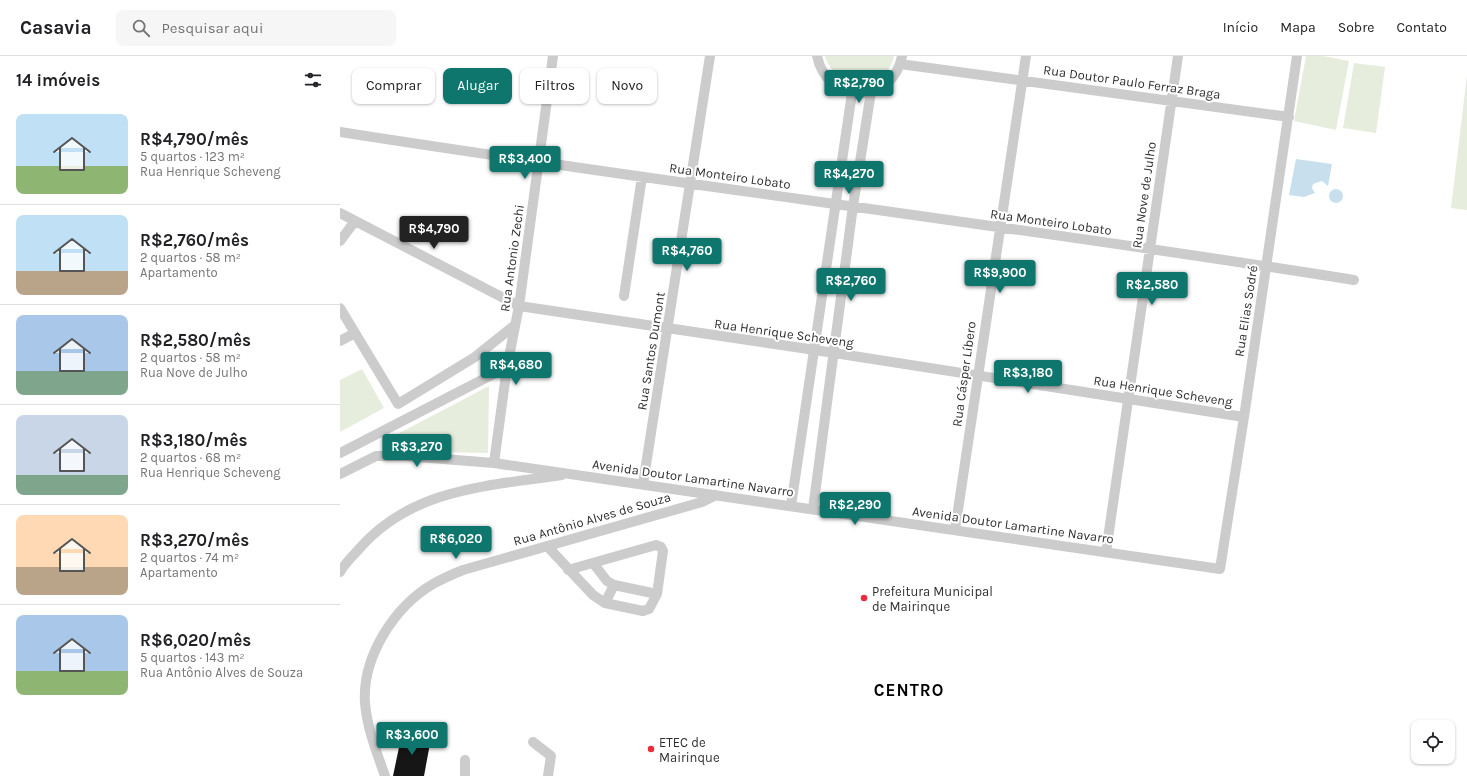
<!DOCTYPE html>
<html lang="pt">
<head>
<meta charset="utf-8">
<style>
  body { margin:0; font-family:Karla,sans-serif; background:#f6f6f6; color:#202124; height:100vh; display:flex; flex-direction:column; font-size:15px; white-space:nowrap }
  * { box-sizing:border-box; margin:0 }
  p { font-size:13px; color:#757577 }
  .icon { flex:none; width:22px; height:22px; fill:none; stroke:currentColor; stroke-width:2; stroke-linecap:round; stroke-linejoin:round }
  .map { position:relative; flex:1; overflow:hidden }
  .sheet { display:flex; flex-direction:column; background:#fff; width:340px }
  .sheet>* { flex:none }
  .hud { position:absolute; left:12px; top:12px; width:380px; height:36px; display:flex; gap:8px }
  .controls { position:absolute; left:1071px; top:664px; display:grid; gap:8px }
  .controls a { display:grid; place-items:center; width:44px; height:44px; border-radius:8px; background:#fff; box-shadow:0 1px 3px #0004; font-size:20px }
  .price { position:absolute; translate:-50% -34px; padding:0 9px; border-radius:4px; background:#0f766e; color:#fff; font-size:13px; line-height:26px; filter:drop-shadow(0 1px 2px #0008) }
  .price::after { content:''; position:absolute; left:50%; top:24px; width:12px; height:9px; margin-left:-6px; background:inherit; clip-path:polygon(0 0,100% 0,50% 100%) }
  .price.current { background:#222; color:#fff }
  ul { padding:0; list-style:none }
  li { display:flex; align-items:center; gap:12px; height:100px; padding:0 16px }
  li+li { border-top:1px solid #e0e0e0 }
  li span { display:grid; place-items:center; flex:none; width:112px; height:80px; border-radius:8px; color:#555 }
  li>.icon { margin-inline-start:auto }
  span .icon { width:48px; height:48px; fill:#fffc; stroke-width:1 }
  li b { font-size:17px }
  h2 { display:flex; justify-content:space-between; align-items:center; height:48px; padding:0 16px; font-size:17px }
  .chip { padding:0 14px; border-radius:8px; background:#fff; box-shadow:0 1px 3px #0004; font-size:14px; line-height:36px }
  .chip.current { background:#0f766e; color:#fff }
  header { display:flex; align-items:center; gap:24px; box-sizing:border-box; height:56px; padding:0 20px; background:#fff; border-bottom:1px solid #e0e0e0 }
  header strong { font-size:19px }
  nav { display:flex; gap:22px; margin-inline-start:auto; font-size:14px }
  .search { width:280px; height:36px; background:#f6f6f6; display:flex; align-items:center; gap:10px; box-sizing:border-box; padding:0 14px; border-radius:8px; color:#757577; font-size:15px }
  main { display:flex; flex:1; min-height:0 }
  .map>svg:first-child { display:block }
  .green { fill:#e6eddd }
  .water { fill:#c8e0ee }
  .building { fill:#161616 }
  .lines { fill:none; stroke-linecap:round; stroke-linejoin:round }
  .minor { stroke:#ccc; stroke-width:10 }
  .poi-dot { fill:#ed2b3e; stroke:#fff; stroke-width:1.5 }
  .labels { text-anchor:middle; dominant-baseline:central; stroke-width:4; stroke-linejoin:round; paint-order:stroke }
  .street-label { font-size:13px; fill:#2f2f2f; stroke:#fff }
  .poi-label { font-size:13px; fill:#2f2f2f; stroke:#fff; text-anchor:start }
  .district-label { font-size:17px; font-weight:bold; letter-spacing:1px; fill:#000; stroke:#fff }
</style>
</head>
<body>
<header>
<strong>Casavia</strong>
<div class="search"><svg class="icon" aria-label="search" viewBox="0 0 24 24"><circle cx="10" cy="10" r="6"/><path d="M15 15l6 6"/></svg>Pesquisar aqui</div>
<nav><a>Início</a><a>Mapa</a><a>Sobre</a><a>Contato</a></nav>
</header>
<main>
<section class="sheet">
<h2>14 imóveis<svg class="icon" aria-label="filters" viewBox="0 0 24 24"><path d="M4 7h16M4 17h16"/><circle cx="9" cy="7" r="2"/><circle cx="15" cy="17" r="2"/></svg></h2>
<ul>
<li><span style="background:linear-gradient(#bfe0f5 65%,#8fb573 0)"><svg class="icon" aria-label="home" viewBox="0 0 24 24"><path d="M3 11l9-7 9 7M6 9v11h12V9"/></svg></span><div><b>R$4,790/mês</b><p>5 quartos · 123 m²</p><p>Rua Henrique Scheveng</p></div></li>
<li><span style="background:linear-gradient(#bfe0f5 70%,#b9a48a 0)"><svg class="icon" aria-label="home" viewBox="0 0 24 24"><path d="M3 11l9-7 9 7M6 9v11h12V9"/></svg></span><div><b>R$2,760/mês</b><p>2 quartos · 58 m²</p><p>Apartamento</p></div></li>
<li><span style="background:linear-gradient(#a9c7e8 70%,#7fa58c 0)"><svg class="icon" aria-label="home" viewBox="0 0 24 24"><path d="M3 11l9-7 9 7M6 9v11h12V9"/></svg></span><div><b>R$2,580/mês</b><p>2 quartos · 58 m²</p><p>Rua Nove de Julho</p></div></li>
<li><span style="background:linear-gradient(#c9d6e8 75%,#7fa58c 0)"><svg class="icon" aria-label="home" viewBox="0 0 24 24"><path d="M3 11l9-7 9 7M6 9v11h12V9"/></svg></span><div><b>R$3,180/mês</b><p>2 quartos · 68 m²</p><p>Rua Henrique Scheveng</p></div></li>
<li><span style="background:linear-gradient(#ffd9b3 65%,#b9a48a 0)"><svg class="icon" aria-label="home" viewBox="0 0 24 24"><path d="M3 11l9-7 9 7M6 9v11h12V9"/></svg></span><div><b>R$3,270/mês</b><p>2 quartos · 74 m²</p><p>Apartamento</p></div></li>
<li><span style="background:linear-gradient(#a9c7e8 70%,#8fb573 0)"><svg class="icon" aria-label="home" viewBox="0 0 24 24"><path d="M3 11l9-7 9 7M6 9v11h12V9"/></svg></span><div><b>R$6,020/mês</b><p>5 quartos · 143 m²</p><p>Rua Antônio Alves de Souza</p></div></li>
</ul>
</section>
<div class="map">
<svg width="1127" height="720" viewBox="0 0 1127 720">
  <rect width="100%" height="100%" fill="#fff"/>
  <path class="green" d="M485 0H554C545 39 496 35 485 0Z
    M966 0H983L1009 5 996 74 954 65Z
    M1014 7 1045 11 1036 77 1003 72Z
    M1127 19V154L1111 152Z
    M22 313 44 352 0 376V324Z
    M149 330 148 397 57 395 48 383Z"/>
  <path class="water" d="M956 103 992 108 988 130 982 125 973 128 972 132 975 137 964 141 949 139Z
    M989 140a7 7 0 1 1 14 0a7 7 0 1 1-14 0Z"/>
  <path class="building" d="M62 677 91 682 84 720H53Z"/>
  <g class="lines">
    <path class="minor" d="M477 0C487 49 553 49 562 0
      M560 8 949 61
      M0 76C337 129 676 170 1014 224
      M0 157 179 250 475 294 904 361
      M0 185 15 165
      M284 240 302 121
      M0 252 58 348 135 301 175 269
      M0 285 15 277
      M0 397 167 311
      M154 407 167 311 179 250 213 0
      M0 418 36 400H65L154 407 880 513 904 361 957 0
      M303 428 370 0
      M451 450 512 37
      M473 453 513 150 531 36
      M615 474 686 0
      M207 490 253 539 265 547 303 555 309 553 317 538 323 495 321 491 316 489 228 514
      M766 496 838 0
      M253 507 267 525 274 529 317 538
      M0 516C5 507 13 500 19 493 72 432 148 430 222 419
      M265 547 274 529
      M193 686 211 700 208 720
      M125 704V720
      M45 720C37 697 27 672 25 647 22 601 54 551 93 528 102 523 113 518 123 514L362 446 376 439"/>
  </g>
  <g class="poi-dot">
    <circle cx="524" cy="542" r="4"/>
    <circle cx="311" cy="693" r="4"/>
  </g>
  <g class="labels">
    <g class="street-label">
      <text transform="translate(792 26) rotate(8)">Rua Doutor Paulo Ferraz Braga</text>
      <text transform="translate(390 120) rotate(8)">Rua Monteiro Lobato</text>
      <text transform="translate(804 139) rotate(-82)">Rua Nove de Julho</text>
      <text transform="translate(711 166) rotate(8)">Rua Monteiro Lobato</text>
      <text transform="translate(172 202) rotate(-82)">Rua Antonio Zechi</text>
      <text transform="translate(906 255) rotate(-81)">Rua Elias Sodré</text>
      <text transform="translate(444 277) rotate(8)">Rua Henrique Scheveng</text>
      <text transform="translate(311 295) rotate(-81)">Rua Santos Dumont</text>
      <text transform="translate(624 318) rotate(-82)">Rua Cásper Líbero</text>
      <text transform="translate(823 335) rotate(9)">Rua Henrique Scheveng</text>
      <text transform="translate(353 422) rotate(8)">Avenida Doutor Lamartine Navarro</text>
      <text transform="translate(252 463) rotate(-16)">Rua Antônio Alves de Souza</text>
      <text transform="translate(673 469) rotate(8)">Avenida Doutor Lamartine Navarro</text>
    </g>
    <g class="poi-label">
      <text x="532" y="535">Prefeitura Municipal<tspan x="532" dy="15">de Mairinque</tspan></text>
      <text x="319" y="686">ETEC de<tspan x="319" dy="15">Mairinque</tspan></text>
    </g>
    <g class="district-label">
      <text x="569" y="634">CENTRO</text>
    </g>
  </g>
</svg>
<div class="controls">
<a><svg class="icon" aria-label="locate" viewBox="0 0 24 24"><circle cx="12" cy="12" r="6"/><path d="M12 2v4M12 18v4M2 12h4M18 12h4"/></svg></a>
</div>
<b class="price" style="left:519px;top:48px">R$2,790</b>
<b class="price" style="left:185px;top:124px">R$3,400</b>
<b class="price" style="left:509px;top:139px">R$4,270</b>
<b class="price current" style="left:94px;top:194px">R$4,790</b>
<b class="price" style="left:347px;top:216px">R$4,760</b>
<b class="price" style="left:660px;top:238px">R$9,900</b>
<b class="price" style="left:511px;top:246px">R$2,760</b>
<b class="price" style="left:812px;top:250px">R$2,580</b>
<b class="price" style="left:176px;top:330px">R$4,680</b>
<b class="price" style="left:688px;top:338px">R$3,180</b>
<b class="price" style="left:77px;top:412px">R$3,270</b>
<b class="price" style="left:515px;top:470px">R$2,290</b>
<b class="price" style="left:116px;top:504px">R$6,020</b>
<b class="price" style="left:72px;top:700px">R$3,600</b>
<div class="hud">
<a class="chip">Comprar</a>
<a class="chip current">Alugar</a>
<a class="chip">Filtros</a>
<a class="chip">Novo</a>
</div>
</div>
</main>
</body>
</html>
